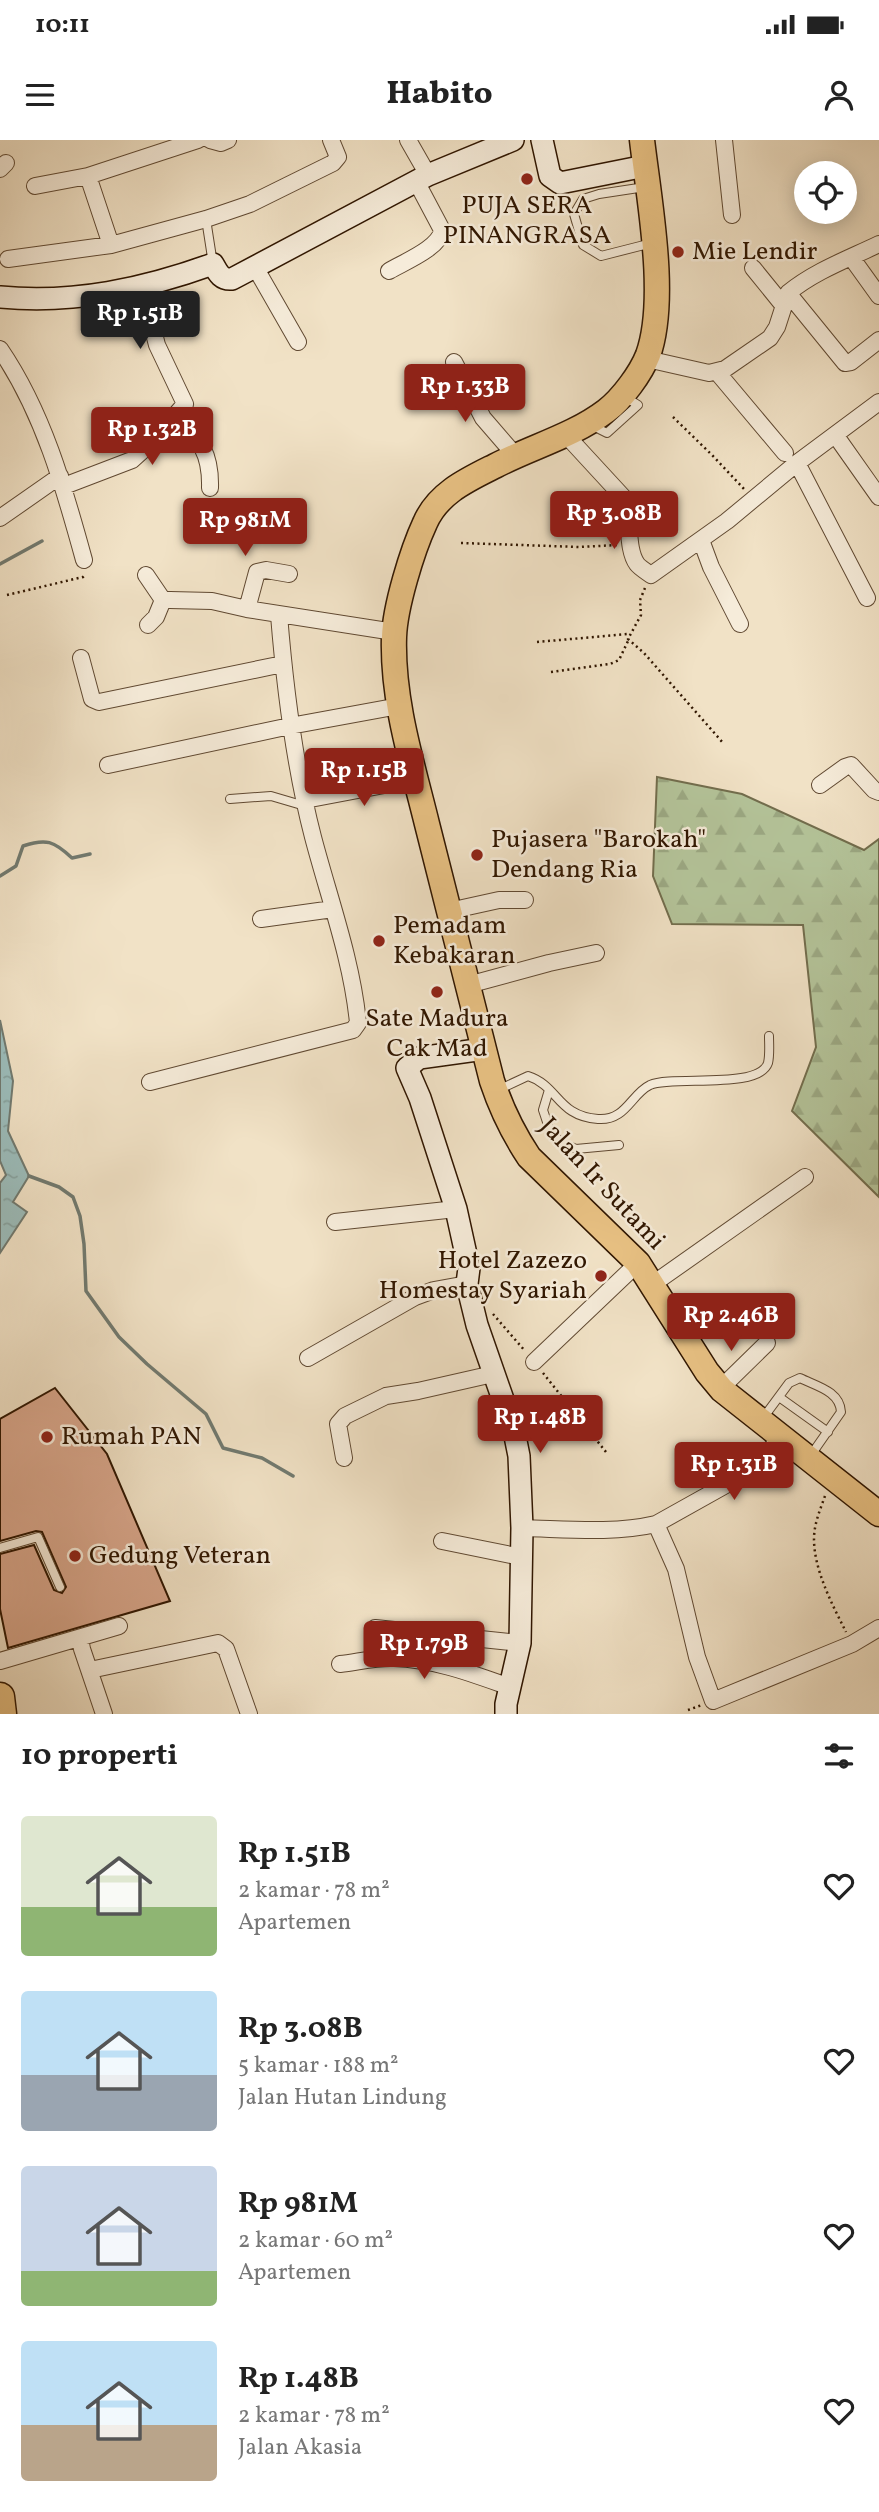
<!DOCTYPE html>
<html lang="id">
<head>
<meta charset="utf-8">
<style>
  body { margin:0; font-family:Vollkorn,serif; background:#f6f6f6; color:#222; height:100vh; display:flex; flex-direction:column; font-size:26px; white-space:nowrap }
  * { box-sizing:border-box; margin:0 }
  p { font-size:23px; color:#767676 }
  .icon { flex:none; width:38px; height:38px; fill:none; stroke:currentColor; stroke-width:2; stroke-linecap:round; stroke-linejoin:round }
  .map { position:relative; height:1574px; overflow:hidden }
  .sheet { display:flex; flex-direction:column; background:#fff; flex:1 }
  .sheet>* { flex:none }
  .fabs { position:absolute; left:794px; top:21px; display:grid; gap:14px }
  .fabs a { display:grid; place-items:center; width:63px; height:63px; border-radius:50%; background:#fff; box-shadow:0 4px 18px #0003; font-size:35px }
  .price { position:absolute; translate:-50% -60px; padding:0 16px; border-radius:7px; background:#8f2418; color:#fff; font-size:23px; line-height:46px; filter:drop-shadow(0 2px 4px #0008) }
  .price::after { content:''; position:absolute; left:50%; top:42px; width:21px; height:16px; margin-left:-10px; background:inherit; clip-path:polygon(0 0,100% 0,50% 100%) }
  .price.on { background:#222; color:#fff }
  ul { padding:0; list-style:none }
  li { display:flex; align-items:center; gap:21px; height:175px; padding:0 21px }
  li span { display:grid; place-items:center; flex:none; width:196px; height:140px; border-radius:7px; color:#555 }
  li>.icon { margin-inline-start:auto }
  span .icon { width:84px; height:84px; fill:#fffc; stroke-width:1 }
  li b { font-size:30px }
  h2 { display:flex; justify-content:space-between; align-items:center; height:84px; padding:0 21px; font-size:30px }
  .status { display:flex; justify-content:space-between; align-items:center; height:49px; padding:0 35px; background:#fff; direction:ltr }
  .status svg { height:19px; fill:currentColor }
  header { display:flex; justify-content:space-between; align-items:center; height:91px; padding:0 21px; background:#fff; font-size:32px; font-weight:800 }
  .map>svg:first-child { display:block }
  .forest { fill:url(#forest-firs); stroke:#726d4d; stroke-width:2 }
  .water { fill:url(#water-ripples); stroke:#717a70; stroke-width:2 }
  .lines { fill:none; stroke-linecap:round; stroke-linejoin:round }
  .stream { stroke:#717a70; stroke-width:3.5 }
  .building { fill:#d8a68b; stroke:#301600; stroke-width:2 }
  .lane-casing { stroke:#604932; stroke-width:10 }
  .street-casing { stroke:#604932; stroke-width:18 }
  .secondary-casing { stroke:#301600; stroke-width:24 }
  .primary-casing { stroke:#301600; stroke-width:27 }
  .highway-casing { stroke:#301600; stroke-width:31 }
  .path { stroke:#301600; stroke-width:2.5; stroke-dasharray:2 3.5; stroke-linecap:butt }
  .lane { stroke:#f6ecda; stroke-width:8 }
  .street { stroke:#f6ecda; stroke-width:16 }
  .secondary { stroke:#f6ecda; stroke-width:21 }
  .primary { stroke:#e8c183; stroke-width:24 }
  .highway { stroke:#e8c183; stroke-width:28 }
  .poi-dot { fill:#8f2418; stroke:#f6ecda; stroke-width:2.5 }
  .labels { text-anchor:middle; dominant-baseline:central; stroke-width:5; stroke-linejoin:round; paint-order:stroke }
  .poi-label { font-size:26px; fill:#301600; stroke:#f6ecda; text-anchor:start }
  .street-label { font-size:26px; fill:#301600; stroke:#f6ecda }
</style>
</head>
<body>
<div class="status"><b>10:11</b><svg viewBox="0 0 49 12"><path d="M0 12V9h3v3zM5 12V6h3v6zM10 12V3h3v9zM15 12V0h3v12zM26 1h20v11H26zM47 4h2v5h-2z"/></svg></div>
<header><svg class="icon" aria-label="menu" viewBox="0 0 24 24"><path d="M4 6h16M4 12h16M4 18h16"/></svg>Habito<svg class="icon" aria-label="person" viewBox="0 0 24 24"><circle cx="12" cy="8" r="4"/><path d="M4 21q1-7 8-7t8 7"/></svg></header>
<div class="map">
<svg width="879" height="1574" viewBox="0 0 879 1574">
  <defs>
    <pattern id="forest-firs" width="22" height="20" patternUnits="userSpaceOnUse" patternTransform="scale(1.75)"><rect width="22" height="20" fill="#b4c49a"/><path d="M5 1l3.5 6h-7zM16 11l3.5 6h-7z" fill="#9ba883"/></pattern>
    <pattern id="water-ripples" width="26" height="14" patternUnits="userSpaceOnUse" patternTransform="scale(1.75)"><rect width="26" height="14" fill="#9cbdbb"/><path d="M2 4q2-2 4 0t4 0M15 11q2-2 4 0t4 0" fill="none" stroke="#87a29f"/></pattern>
  </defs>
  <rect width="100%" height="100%" fill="#f1e2c6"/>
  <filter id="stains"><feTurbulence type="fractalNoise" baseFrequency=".00286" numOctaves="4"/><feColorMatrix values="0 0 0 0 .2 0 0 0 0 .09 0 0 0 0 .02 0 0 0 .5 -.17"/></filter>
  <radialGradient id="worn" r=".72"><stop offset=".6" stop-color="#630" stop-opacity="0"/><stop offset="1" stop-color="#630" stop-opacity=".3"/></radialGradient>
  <path class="forest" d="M657 637 742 654 864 710 879 699V1057L792 971 816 907 803 785 672 784 653 736Z"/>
  <path class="water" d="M0 880 13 941 8 991 29 1036 13 1062 27 1072 0 1113V1043L6 1035 0 1021Z"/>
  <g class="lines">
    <path class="stream" d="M0 424 42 401
      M0 736 16 726 23 706C46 698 54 701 72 718L90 714
      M29 1036 59 1047 73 1057 80 1076 84 1104 86 1151 119 1197 147 1224 206 1274 223 1308 262 1318 293 1336"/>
  </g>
  <path class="building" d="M55 1248 107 1314 170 1461 8 1508 0 1469V1414L34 1405 54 1450 62 1453 66 1447 42 1392 36 1391 0 1401V1279Z"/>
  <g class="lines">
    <defs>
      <path id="lane" d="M645 47 599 54 583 59 574 74 583 105 601 116 652 103
        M206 79 213 124
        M591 285 607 293 638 265 625 257
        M230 659 271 656 305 666
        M498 950 528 936C559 946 557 976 598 979 626 981 631 954 650 945 673 935 759 950 768 923 770 915 769 904 769 896
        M549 950 543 970 549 988 560 1002 576 1009 619 1005
        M779 1257 828 1292
        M763 1278 789 1243 800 1238C816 1246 840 1251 841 1272L811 1315
        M0 1408 38 1397 60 1447"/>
      <path id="street" d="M210 0 221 3 228 0
        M408 0 428 35
        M724 0 732 75
        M0 29 6 23
        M88 36 111 105
        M35 46 88 36 198 0
        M851 117 879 156
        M8 119 111 105 206 79 250 64 333 23 338 17 331 0
        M255 127 298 202
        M753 128 783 165
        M389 131C404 122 440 108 442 90L416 41
        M788 153 845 223 851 222 879 200
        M788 153C815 131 848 119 879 104
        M0 209C43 272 64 347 84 420
        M647 219 709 233 725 229 770 198 777 187 788 153
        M454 222 483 278 515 315
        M717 232 785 313
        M176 276C200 301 211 312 210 348
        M565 294 624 358C631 377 626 409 637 424 640 428 647 432 651 435L727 381 797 323 879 262
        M836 296 879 357
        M797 323 867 458
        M64 346 132 320 153 301 185 264 157 205 142 147
        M0 378 60 336
        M701 400 711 427 740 484
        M146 435 163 460
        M247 469 257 432 266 430 289 434
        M148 485 156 477 163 460H170L212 461 247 469 394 492
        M81 518 92 559 99 562 283 524
        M108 625 290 586 399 566
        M820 645 845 627 851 625 874 650 879 652
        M305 660 416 639
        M449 771 499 760H525
        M261 779 333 769
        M468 845 549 823 596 813
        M150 942 353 890 358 883C352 820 329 758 313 697 294 624 285 549 279 475
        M335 1082 456 1069
        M653 1144 805 1037
        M308 1218 415 1157 434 1150 467 1144
        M534 1222 638 1123
        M721 1248 767 1203
        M344 1318 338 1284 345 1276 386 1256 418 1251 493 1234
        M656 1384 724 1346 784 1298
        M522 1388C566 1389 613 1394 656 1384L676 1429 697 1517 713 1561 852 1504 879 1488
        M442 1401 521 1417
        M375 1488 520 1503
        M80 1498 82 1509 104 1574
        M0 1521 119 1486
        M340 1524C358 1522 377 1517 394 1518 434 1519 473 1534 510 1547
        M90 1530 218 1503 226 1509 249 1574"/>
      <path id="secondary" d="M542 0 550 36 560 43 645 26
        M0 157C74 164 144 149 213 124 218 133 221 140 232 139L428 35 513 0
        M484 909 419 918 407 928 420 958 456 1069 469 1128 467 1144 477 1185 514 1291 519 1316 522 1388 520 1503 506 1564V1574"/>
      <path id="primary" d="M642 0C649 60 668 159 648 215 641 233 622 259 606 271 573 296 531 307 495 326 467 340 438 353 425 383 412 411 395 467 394 497 392 560 412 623 427 684 448 770 471 855 492 941 501 968 513 993 529 1017L638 1123 707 1232 722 1250 879 1374"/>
      <path id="highway" d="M0 1557 2 1574"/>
    </defs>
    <use href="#lane" class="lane-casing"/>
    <use href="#street" class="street-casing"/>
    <use href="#secondary" class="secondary-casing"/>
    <use href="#primary" class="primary-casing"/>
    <use href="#highway" class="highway-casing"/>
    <path class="path" d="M673 277 713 316 744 349
      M461 403 579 407 618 405
      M645 448 640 460 641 475 628 499 644 513 724 604
      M7 455 83 437 86 434
      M537 502 628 494
      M551 532 610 524 619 520 628 501
      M493 1174 525 1211
      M543 1233 606 1312
      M825 1356C820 1370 814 1384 814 1399 814 1430 832 1464 846 1492
      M688 1570 702 1565"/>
    <use href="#lane" class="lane"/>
    <use href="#street" class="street"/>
    <use href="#secondary" class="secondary"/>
    <use href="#primary" class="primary"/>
    <use href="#highway" class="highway"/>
  </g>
  <g class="poi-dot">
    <circle cx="527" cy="39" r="7"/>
    <circle cx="678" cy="112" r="7"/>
    <circle cx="477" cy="715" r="7"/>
    <circle cx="379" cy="801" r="7"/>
    <circle cx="437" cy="852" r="7"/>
    <circle cx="601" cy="1136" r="7"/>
    <circle cx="47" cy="1297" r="7"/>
    <circle cx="75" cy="1416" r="7"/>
  </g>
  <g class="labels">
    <g class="poi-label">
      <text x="527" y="66" text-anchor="middle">PUJA SERA<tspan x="527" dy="30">PINANGRASA</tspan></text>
      <text x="692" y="112">Mie Lendir</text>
      <text x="491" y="700">Pujasera "Barokah"<tspan x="491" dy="30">Dendang Ria</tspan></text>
      <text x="393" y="786">Pemadam<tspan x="393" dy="30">Kebakaran</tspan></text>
      <text x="437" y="879" text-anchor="middle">Sate Madura<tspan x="437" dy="30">Cak Mad</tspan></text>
      <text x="587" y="1121" text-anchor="end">Hotel Zazezo<tspan x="587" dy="30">Homestay Syariah</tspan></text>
      <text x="61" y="1297">Rumah PAN</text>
      <text x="89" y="1416">Gedung Veteran</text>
    </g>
    <g class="street-label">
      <text transform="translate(602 1044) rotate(47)">Jalan Ir Sutami</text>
    </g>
  </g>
  <rect width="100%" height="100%" filter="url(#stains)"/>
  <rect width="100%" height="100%" fill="url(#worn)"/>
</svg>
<div class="fabs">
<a><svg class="icon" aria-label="locate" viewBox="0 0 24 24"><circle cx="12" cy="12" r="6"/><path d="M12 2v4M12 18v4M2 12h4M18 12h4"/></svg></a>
</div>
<b class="price on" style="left:140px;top:211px">Rp 1.51B</b>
<b class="price" style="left:465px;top:284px">Rp 1.33B</b>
<b class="price" style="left:152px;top:327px">Rp 1.32B</b>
<b class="price" style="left:614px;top:411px">Rp 3.08B</b>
<b class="price" style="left:245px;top:418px">Rp 981M</b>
<b class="price" style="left:364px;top:668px">Rp 1.15B</b>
<b class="price" style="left:731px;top:1213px">Rp 2.46B</b>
<b class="price" style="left:540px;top:1315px">Rp 1.48B</b>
<b class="price" style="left:734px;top:1362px">Rp 1.31B</b>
<b class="price" style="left:424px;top:1541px">Rp 1.79B</b>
</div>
<section class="sheet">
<h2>10 properti<svg class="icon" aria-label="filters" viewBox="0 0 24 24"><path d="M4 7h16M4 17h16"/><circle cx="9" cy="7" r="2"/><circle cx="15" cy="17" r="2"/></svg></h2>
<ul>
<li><span style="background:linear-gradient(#dfe7d0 65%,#8fb573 0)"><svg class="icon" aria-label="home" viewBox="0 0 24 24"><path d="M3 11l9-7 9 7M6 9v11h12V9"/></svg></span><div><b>Rp 1.51B</b><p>2 kamar · 78 m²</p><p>Apartemen</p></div><svg class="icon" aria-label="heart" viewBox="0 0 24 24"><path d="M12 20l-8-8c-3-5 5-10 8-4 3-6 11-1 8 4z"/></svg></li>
<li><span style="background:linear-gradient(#bfe0f5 60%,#9aa5b1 0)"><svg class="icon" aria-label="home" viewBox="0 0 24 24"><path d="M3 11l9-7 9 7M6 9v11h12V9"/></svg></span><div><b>Rp 3.08B</b><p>5 kamar · 188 m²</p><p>Jalan Hutan Lindung</p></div><svg class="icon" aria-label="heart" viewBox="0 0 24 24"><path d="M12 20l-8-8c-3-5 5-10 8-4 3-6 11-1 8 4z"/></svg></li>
<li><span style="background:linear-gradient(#c9d6e8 75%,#8fb573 0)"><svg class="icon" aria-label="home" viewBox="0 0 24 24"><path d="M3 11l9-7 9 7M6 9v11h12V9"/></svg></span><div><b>Rp 981M</b><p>2 kamar · 60 m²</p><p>Apartemen</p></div><svg class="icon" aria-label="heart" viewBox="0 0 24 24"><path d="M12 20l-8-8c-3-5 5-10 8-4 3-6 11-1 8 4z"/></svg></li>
<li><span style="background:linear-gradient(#bfe0f5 60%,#b9a48a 0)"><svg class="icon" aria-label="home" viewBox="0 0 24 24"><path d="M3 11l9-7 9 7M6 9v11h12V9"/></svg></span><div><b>Rp 1.48B</b><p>2 kamar · 78 m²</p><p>Jalan Akasia</p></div><svg class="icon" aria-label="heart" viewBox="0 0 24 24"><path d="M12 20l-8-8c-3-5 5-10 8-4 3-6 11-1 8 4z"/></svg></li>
</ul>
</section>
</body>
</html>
